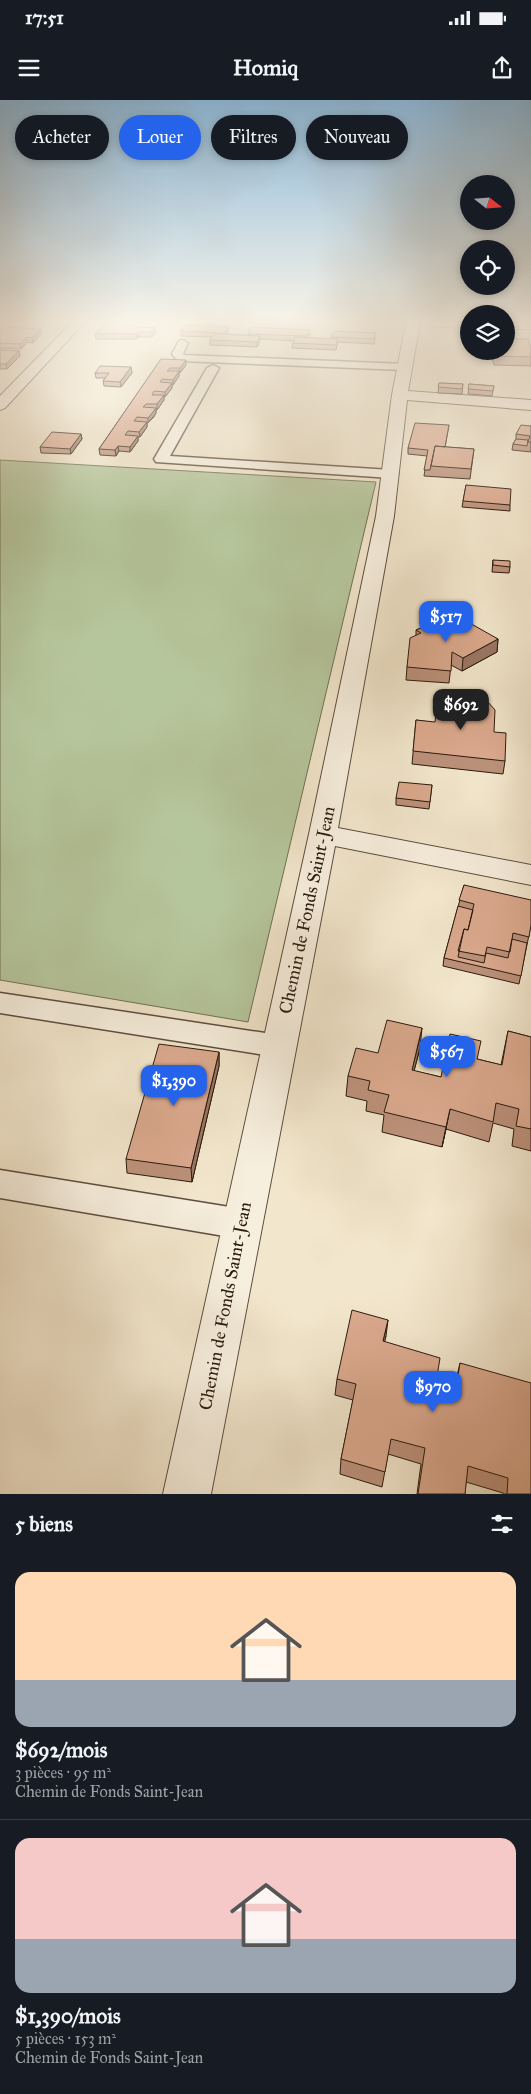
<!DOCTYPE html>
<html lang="fr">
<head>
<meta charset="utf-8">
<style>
  body { margin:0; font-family:"IM FELL Great Primer",serif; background:#242831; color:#f1f3f6; height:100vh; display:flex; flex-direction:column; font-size:19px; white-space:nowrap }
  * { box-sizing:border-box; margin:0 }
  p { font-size:16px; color:#9ea1a6 }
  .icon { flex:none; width:28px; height:28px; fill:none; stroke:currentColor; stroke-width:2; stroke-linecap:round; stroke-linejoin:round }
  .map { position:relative; height:1394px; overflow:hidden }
  .details { display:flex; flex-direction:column; background:#171b24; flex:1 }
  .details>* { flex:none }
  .top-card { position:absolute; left:15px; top:15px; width:501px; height:45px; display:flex; gap:10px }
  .needle { width:32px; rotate:107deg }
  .fabs { position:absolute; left:460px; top:75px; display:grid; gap:10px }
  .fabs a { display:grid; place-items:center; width:55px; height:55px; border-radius:50%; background:#171b24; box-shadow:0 2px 8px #0003; font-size:25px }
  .price { position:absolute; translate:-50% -42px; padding:0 11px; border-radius:10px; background:#2563eb; color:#fff; font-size:16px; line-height:32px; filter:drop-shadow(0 1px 2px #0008) }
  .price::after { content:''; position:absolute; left:50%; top:30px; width:15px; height:11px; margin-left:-8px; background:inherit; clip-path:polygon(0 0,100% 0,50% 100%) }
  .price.current { background:#222; color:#fff }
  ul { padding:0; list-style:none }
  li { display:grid; align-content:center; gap:10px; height:265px; padding:0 15px }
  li+li { border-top:1px solid #363941 }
  li span { display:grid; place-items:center; height:155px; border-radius:15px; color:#555 }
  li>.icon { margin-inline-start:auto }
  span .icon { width:90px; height:90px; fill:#fffc; stroke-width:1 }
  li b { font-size:21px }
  h2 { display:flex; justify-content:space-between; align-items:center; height:60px; padding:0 15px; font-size:21px }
  .pill { padding:0 18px; border-radius:22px; background:#171b24; box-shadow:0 2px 8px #0003; font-size:18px; line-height:45px }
  .pill.current { background:#2563eb; color:#fff }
  .status { display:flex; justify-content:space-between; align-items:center; height:35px; padding:0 25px; background:#171b24; direction:ltr }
  .status svg { height:14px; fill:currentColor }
  header { display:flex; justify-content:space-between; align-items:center; height:65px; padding:0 15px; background:#171b24; font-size:22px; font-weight:800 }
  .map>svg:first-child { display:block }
  .green { fill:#b6c69c; stroke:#707055 }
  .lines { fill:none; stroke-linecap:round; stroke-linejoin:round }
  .lane-casing { stroke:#5d4d3e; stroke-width:3 }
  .street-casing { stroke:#5d4d3e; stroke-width:2 }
  .lane { fill:#f7efde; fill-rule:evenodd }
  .street { fill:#f7efde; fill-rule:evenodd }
  .wall { fill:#bc917a; stroke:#2b1a0e }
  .shaded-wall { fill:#997663; stroke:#2b1a0e }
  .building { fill:#dba98e; stroke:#2b1a0e }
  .labels { text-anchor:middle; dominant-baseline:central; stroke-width:5; stroke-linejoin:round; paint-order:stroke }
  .street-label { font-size:18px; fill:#2b1a0e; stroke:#f7efde }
</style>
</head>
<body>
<div class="status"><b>17:51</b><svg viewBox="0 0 49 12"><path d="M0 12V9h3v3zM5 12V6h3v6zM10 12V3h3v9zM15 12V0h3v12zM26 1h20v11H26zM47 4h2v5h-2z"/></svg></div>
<header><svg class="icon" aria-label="menu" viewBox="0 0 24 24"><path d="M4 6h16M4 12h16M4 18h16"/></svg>Homiq<svg class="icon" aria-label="share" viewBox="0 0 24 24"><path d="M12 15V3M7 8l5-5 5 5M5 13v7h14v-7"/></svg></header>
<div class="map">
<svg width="531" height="1394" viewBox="0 0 531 1394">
  <rect width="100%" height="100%" fill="#f2e6cc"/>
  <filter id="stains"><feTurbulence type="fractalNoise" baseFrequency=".004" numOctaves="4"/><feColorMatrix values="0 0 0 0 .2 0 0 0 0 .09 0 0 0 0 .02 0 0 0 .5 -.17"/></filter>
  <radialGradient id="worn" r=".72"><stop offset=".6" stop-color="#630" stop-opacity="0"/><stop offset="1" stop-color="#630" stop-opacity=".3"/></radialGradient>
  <path class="green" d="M0 360 376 382 248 922 0 880Z"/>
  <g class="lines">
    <defs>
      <path id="lane" d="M183 240 188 243 183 254 184 255 404 264 410 267 404 270 181 261 177 260 172 254 179 241Z
        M213 265 219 268 170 356 391 370 398 374 391 378 156 362 154 359 207 268Z
        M0 893 278 935 288 938 292 946 288 954 278 957 0 913Z
        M0 1070 242 1109 253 1114 258 1124 253 1134 242 1139 0 1098Z"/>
      <path id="street" d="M71 223H84L5 308 0 310V296Z
        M406 223H420L408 291 531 300V310L407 300 394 416 338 728 531 765V785L335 746 211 1394H163L309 734 376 416 392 295Z
        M429 223H469V228L435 227Z
        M506 223H531V229H506Z"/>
    </defs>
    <use href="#lane" class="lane-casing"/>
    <use href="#street" class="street-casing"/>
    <use href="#lane" class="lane"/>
    <use href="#street" class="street"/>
  </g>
  <path class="wall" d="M107 223H131V225L138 227 155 228 156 233 152 237H139L137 239H96L95 234Z
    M0 231 41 234 33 243 27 242 21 249 0 248Z
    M181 231H228L227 234 248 235V234H310L308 238 331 239V237L376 233 374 244 338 242 336 250 292 248 293 243 294 241 260 239 257 247 210 245V240L211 237 181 236Z
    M531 249V266L494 265 490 251H506Z
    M0 250 19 251 20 256 7 269H0Z
    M161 259 186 265 180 273H179V276L173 285H172V288L165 297H164V300L157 310H156V313L154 317 148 323H147V327L140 337H138V341L130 352 119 351 116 356 100 355 99 349Z
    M131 267 132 273 121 287 104 286 103 281 105 278H96L95 273Z
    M439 283 463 284 462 294 438 293Z
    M469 284 494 286 492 296 468 294Z
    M449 325 445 347 474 349 470 379 424 376 427 356 408 354V348Z
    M531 326V352L512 350 513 344 516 339V334Z
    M81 334 82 339 71 354 41 353 40 347Z
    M466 385 510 405V411L462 407Z
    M493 460 510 467 509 473 492 472Z
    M441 518 498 539 497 552 462 571 451 565 449 583 406 580 407 567 416 535V530L440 520Z
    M416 620 494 632 505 661 503 674 412 664Z
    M432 685 429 709 396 705V698Z
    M464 785 531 825 519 884 443 866 444 858Z
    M508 931 531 937V1051L512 1046 514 1029 493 1023 489 1042 446 1029 442 1047 382 1032 384 1015 366 1011 367 1001 346 996 348 976 378 953 420 948 414 971 441 977 477 959 501 965Z
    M219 952V966L192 1082 127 1073 126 1059Z
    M386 1236 384 1242 436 1283 455 1288 456 1280 460 1263 531 1394H503V1393L466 1382 465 1394H417L421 1364 388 1354 382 1387 340 1374 341 1359 353 1300 335 1295 337 1279Z"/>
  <path class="shaded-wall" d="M228 227V231L224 238V233Z
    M155 228 156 233 152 237V232Z
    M41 229V234L33 243 32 238Z
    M138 232 139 237 137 239 136 234Z
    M260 236V241L257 247V242Z
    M27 237V242L21 249 20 244Z
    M19 251 20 256 7 269 6 264Z
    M186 260V265L180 273V268Z
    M131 267 132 273 121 287 120 282Z
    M179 271V276L173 285V280Z
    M172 283V288L165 297V292Z
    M164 295V300L157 310V304Z
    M156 308V313L148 323V318Z
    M147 322V327L140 337 139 332Z
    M81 334 82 339 71 354 70 349Z
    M138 336V341L130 352V347Z
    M118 346 119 351 116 356 115 350Z
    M498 539 497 552 462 571 463 558Z
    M422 928 420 948 409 990 412 970Z
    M219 952V966L192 1082 191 1068Z
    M450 1009 446 1029 442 1047 446 1027Z
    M388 1220 386 1236 381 1258 383 1241Z"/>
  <path class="building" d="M107 223H130L128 225 138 226 136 227 155 228 152 232H138L136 234H95Z
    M185 225 228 227 224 233 181 231Z
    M4 227 41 229 32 238 27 237 20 244 0 243V231Z
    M251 227 310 230 307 236 248 234Z
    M334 231 376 233 374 239 331 237Z
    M214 234 260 236 257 242 210 240Z
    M295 237 338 239 336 245 293 243Z
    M506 239H528L531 249V257L495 256 494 251H506Z
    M0 250 19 251 6 264H0Z
    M161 259 186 260 180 268H170L167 271H179L173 280 162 279 160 282 172 283 165 292 154 291 152 295H164L157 304H146L143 307 156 308 153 312 148 318 137 317 134 321 147 322 139 332 128 331 125 335 138 336 130 347 118 346 115 350 99 349Z
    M100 266 131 267 120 282 103 281 109 273H95Z
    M439 283 463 284 462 289 438 287Z
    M469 284 494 286 493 291 468 289Z
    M415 323 449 325 445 347 435 346 430 370H424L428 350 408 348Z
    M521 325 531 326V342H528L530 336 516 334Z
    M52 332 81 334 70 349 40 347Z
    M516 339 528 340 527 346 513 344Z
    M435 346 474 349 471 369 431 366Z
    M466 385 511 389 510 405 463 401Z
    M493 460 510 461V467L493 465Z
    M452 513 498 539 463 558 452 552 451 571 407 567 410 538 421 533 416 530 444 519 441 518Z
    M438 596 487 601 495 610 494 632 506 633 505 661 413 651 416 620 435 622Z
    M399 682 432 685 430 702 396 698Z
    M464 785 531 800V825L529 837 513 833 510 852 487 847 485 856 458 851 464 829 468 830 474 804 459 800Z
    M458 806 473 810 468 830 464 829 458 857 484 863 486 853 508 858 512 839 527 843 521 876 444 858Z
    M387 920 422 928 412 970 441 977 450 934 481 941 477 959 502 965 508 931 531 937V1029L516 1026 519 1009 496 1003 493 1022 450 1009 446 1027 384 1012 389 995 368 990 370 981 348 976 356 948 378 953Z
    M159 944 219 952 191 1068 126 1059Z
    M352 1210 388 1220 383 1241 440 1258 436 1283 456 1289 460 1263 531 1283V1394H507L508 1378 468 1366 465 1394H418L425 1348 391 1339 385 1372 341 1359 356 1284 337 1279Z"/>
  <linearGradient id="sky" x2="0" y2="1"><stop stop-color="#8bb8d9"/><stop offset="0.53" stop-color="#f9f4e8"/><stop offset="1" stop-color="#f9f4e8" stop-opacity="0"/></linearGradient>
  <rect width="531" height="418" fill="url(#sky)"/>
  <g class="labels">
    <g class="street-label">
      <text transform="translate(307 810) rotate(-78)">Chemin de Fonds Saint-Jean</text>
      <text transform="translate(225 1206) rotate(-79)">Chemin de Fonds Saint-Jean</text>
    </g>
  </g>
  <rect width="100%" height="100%" filter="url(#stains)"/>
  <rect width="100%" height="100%" fill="url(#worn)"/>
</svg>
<div class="fabs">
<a><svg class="needle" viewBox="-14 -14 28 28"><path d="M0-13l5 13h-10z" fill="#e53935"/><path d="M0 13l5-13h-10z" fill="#9ea1a6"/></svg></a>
<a><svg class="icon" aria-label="locate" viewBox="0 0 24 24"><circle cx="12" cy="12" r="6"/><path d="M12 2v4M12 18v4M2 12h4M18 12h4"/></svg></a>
<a><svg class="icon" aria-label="layers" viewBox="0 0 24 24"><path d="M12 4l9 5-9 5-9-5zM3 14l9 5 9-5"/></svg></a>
</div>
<b class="price" style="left:446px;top:543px">$517</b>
<b class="price current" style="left:461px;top:631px">$692</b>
<b class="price" style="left:447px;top:978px">$567</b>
<b class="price" style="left:174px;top:1007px">$1,390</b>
<b class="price" style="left:433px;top:1313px">$970</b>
<div class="top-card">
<a class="pill">Acheter</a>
<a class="pill current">Louer</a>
<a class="pill">Filtres</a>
<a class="pill">Nouveau</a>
</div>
</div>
<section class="details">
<h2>5 biens<svg class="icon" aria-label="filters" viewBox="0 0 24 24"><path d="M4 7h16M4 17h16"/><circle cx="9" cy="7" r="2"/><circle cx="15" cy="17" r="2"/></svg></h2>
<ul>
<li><span style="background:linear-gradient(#ffd9b3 70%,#9aa5b1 0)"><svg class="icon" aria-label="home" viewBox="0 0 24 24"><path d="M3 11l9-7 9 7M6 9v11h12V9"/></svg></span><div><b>$692/mois</b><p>3 pièces · 95 m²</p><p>Chemin de Fonds Saint-Jean</p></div></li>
<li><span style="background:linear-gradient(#f6c9c9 65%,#9aa5b1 0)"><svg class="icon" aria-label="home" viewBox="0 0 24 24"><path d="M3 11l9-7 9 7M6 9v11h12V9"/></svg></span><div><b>$1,390/mois</b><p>5 pièces · 153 m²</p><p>Chemin de Fonds Saint-Jean</p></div></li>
</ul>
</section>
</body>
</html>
